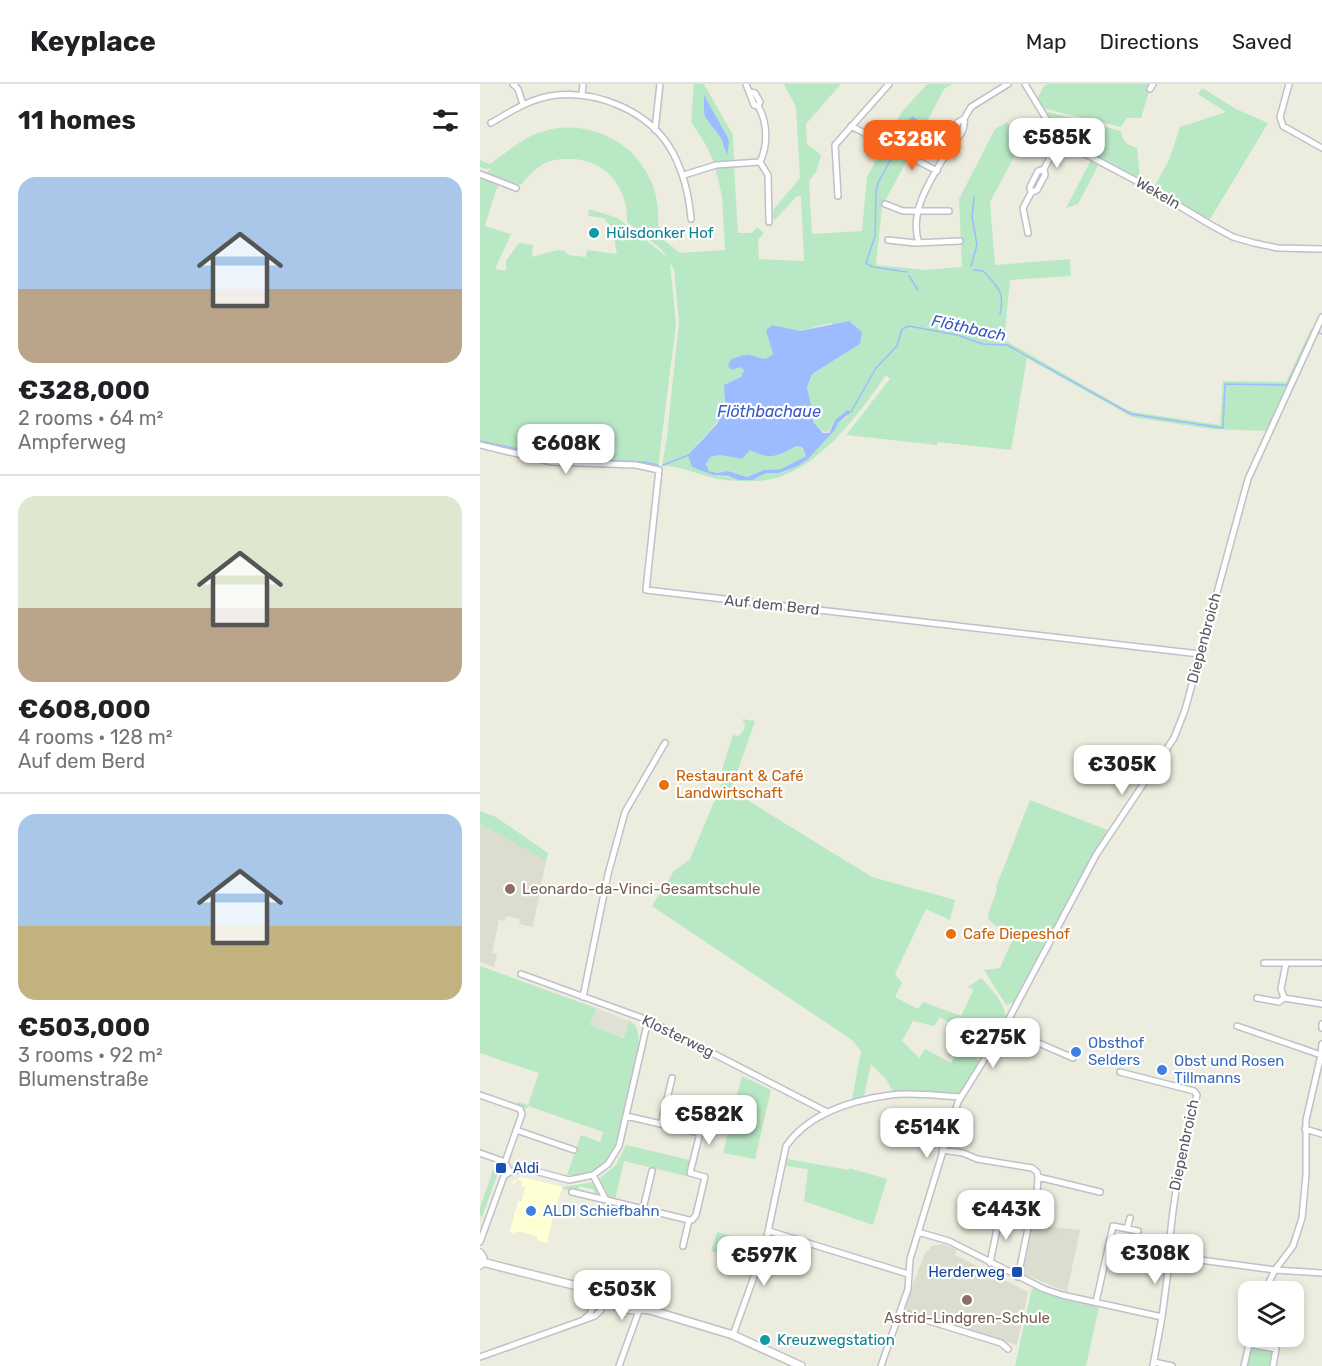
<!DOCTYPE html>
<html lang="en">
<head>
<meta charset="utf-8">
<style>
  body { margin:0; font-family:Rubik,sans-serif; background:#f6f6f6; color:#202124; height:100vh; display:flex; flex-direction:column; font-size:22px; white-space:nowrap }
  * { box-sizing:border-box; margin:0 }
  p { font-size:20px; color:#757577 }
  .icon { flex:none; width:33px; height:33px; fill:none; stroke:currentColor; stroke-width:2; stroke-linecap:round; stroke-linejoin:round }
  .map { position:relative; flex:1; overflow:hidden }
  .side { display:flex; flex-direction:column; background:#fff; width:480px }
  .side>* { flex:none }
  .buttons { position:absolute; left:758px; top:1197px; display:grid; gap:12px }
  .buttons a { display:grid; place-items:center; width:66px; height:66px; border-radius:12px; background:#fff; box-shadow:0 3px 9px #0003; font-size:30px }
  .price { position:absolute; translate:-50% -51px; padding:0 14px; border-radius:12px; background:#fff; color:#222; font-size:20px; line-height:39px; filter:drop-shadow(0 2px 3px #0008) }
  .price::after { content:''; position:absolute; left:50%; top:36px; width:18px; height:14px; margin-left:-9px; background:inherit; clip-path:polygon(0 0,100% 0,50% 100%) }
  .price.selected { background:#f8641b; color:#fff }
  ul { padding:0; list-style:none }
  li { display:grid; align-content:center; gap:12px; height:318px; padding:0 18px }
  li+li { border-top:2px solid #e0e0e0 }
  li span { display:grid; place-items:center; height:186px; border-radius:18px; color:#555 }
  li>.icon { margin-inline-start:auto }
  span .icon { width:108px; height:108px; fill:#fffc; stroke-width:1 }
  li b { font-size:26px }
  h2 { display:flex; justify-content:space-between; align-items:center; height:72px; padding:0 18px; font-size:26px }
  header { display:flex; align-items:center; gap:36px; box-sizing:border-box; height:84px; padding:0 30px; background:#fff; border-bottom:2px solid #e0e0e0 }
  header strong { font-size:28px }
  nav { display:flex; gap:33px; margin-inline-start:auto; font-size:21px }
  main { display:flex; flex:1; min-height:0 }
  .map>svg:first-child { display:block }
  .commercial { fill:#feffd2 }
  .industrial { fill:#e0e0d7 }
  .education { fill:#dcddce }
  .green { fill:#b9e8c5; fill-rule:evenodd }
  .water { fill:#9dbcff; fill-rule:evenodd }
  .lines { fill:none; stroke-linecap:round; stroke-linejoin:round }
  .stream { stroke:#9dbcff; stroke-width:1.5 }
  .minor-casing { stroke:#bfc0c8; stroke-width:8 }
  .tertiary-casing { stroke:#bfc0c8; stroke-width:10 }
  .minor { stroke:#fff; stroke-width:5 }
  .tertiary { stroke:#fff; stroke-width:7 }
  .culture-dot { fill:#0f9aa8; stroke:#fff; stroke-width:2 }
  .food-dot { fill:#e8710a; stroke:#fff; stroke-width:2 }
  .education-dot { fill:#8d6e63; stroke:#fff; stroke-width:2 }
  .shop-dot { fill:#3f7fe0; stroke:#fff; stroke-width:2 }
  .transit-dot { fill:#1a4fb4; stroke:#fff; stroke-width:2 }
  .labels { text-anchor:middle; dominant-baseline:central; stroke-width:4.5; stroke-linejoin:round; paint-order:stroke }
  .street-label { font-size:15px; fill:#585a62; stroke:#fff }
  .culture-label { font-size:15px; fill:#0d838f; stroke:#fff; text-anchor:start }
  .food-label { font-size:15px; fill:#c56008; stroke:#fff; text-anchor:start }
  .education-label { font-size:15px; fill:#785e54; stroke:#fff; text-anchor:start }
  .shop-label { font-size:15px; fill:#366cbe; stroke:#fff; text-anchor:start }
  .transit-label { font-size:15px; fill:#164399; stroke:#fff; text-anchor:start }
  .water-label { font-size:16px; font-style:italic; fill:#3659cc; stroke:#fff }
</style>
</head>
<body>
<header>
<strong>Keyplace</strong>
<nav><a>Map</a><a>Directions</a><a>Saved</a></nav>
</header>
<main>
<section class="side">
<h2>11 homes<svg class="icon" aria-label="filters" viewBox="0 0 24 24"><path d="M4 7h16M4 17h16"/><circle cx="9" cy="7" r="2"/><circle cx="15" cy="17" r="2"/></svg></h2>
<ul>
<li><span style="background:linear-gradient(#a9c7e8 60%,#b9a48a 0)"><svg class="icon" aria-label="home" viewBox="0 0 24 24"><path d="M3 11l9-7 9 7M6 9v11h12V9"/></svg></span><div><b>€328,000</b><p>2 rooms · 64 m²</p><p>Ampferweg</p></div></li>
<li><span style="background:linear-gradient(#dfe7d0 60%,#b9a48a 0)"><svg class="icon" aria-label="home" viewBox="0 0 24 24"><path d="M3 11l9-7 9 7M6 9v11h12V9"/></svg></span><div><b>€608,000</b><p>4 rooms · 128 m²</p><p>Auf dem Berd</p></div></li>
<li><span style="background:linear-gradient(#a9c7e8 60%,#c2b280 0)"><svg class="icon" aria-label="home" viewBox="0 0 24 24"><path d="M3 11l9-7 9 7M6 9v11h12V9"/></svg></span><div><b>€503,000</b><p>3 rooms · 92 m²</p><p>Blumenstraße</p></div></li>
</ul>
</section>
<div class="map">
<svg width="842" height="1282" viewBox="0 0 842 1282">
  <rect width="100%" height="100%" fill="#ededdf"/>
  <path class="commercial" d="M41 1093 83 1103 75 1124 67 1159 57 1156V1152L36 1147 35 1151 30 1147 38 1117H42L45 1103 41 1102 42 1097 37 1096 35 1100 31 1099Z"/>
  <path class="industrial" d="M116 924 149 937 145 954 110 941Z"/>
  <path class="education" d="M0 740 66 777 53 843 39 840 40 835 26 832 24 837 19 836 12 869 17 870 14 883 0 878Z
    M554 1141 600 1146 587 1208 541 1189 550 1146Z
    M462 1160 477 1166 475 1171 548 1208 537 1261 428 1228 425 1223 444 1171 452 1162Z"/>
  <path class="green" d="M214 0H224L253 51 254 78 234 79 226 61 211 38ZM224 12 247 52 246 70 241 54 225 33Z
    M304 0H361L326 40 327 60 341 71 336 88 329 97 332 150 382 147 387 93 403 63 406 62 427 73V76L402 123 396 181 446 186 482 183 479 115 515 45 527 38 541 60 510 118 515 181 590 175 591 192 530 196 524 256 645 325 653 328 740 341 743 297 806 298 831 245H834L788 347 731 345 652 333 547 274 531 366 457 358V361L366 351 410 295 406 291C379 330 337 388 287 396 274 398 258 397 245 396 223 394 203 381 182 382L187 353 199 238 194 185 190 180 196 240 178 383 84 378 0 359V92L20 100 16 106 5 142 31 150 15 185 26 187V177L39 159 53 161 52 173 77 166 85 167 88 171 106 173 107 166 137 170 132 145 124 134 108 132 109 125 138 134 187 173 181 165 147 138C148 105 127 76 92 75 83 75 73 75 65 79 55 85 47 93 41 101L0 88 7 89 11 84 6 85 0 83V76L10 80C26 69 42 54 61 48 106 33 157 57 173 102 179 118 178 135 179 152L200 169 245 166 242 112 235 83 254 82 258 149H272L277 143 284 149 278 156 279 175 324 177 321 112H317L295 136 293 133V126L320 94 316 23ZM351 239 380 260 332 290 327 303 333 329V338L337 344 347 349 358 334 368 326 367 333 358 339 355 346 328 375 318 382 299 389H286L273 396 233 391 223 387 217 360C240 337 245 335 244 301L261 293 264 286 259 283 269 271 283 276 289 274 320 247Z
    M447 0H472L464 5 431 69 428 70 407 57 421 29Z
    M568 0H671L661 34H647L641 43 562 24 557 15 564 2Z
    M722 4 756 25 788 39 729 137 674 103 689 76 700 43 746 28 718 10Z
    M568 28 641 47C643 58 646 60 657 64L660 96 586 57 580 53 565 31Z
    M611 76 619 80 598 120 586 124Z
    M317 362C322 364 326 366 326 372L301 385 284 386 267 393 248 387 237 389 229 387 226 380 230 373 240 371 262 375 270 366C292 377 296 372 317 362Z
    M262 635 275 637 251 706 392 793 475 816 470 836 446 825 415 890 422 899 415 913 438 925 443 918 481 932 493 907V905L488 903 501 894C510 903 530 924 525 939 521 951 509 964 502 975L481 946 460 933 454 942 433 937 422 957 439 974 445 965 471 979 484 957 500 979 479 1009 413 1008 406 995 391 980 384 1012 372 1015 381 967 372 956 172 822 194 787 210 775 242 699 238 698 253 651 258 652 264 646 265 640Z
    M550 716 630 747 615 769 569 853 516 842 508 835 509 828 517 805 516 803Z
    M0 727 16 733 68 769 66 777 0 740Z
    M534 852 566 859 534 921 531 919 526 921 504 886 520 884Z
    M0 882 116 924 110 941 144 954 149 937C160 941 158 954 159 964L137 1057C129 1081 112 1092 87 1091L101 1051 120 1058 123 1048 48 1022 46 1026 45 1024 36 1021 37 1018 48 1021 59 989 0 969Z
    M262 992 291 1006 275 1075 243 1069Z
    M146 1061 210 1076 206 1092 144 1077 135 1116 130 1114 119 1095 136 1081Z
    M307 1075 369 1086V1084L407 1095 393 1141 324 1117 328 1085 306 1082Z
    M16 1078 21 1081 2 1133 0 1132V1123Z
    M113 1098 118 1107 117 1111 114 1110V1106L100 1102 98 1107 82 1105 83 1103Z
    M237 1148 282 1160 276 1180 231 1167Z
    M552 1204 585 1215 619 1223 606 1282H535Z
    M772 1263 793 1267 790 1282H768Z"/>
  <path class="water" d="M224 11 247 52 249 58 247 72 241 54 225 33 224 28Z
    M433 32 437 36 435 40 440 37 441 39 435 54 431 56 430 50 425 51C422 44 427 37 433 32Z
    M369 237 382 248 380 260 332 290 327 303 333 329V338L343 349H349L356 335 368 326 371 328 358 339 355 346 328 375 318 382 299 389H286L273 396H259L248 392 233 391 212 383 208 371 237 340 245 324 244 301 261 293 264 286 259 283 252 286 248 282 251 275C256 274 264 270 270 271 280 273 284 279 293 270L286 246 292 241 320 247ZM317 362 323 364 326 372 301 385 284 386 267 393 248 387 237 389 229 387 226 380 230 373 240 371 262 375 270 366C292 377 296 372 317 362Z"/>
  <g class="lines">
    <path class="stream" d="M417 63 420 60 429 59 431 56
      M415 67 398 99 396 108 395 152 386 179 393 183 427 188
      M491 182 497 161 492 133 494 113
      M494 186 503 187C518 203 525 207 520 230
      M429 192 438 206
      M839 249 842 250
      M371 328 396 284 417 262 422 245 429 242 477 251 503 260 527 261 651 330 743 344 745 300 807 301 832 248
      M0 357 83 375 165 378 178 381
      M183 381 209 371"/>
    <defs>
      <path id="minor" d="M33 0 38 5 43 20
        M266 0 274 21 278 22C288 39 288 61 280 78L288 91 289 138
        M545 0 579 56 664 101 731 141 753 153 774 159 798 164 842 165
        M809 0 800 33 803 42 842 64
        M670 5 673 0
        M270 8 275 9 280 18 278 22
        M102 11 103 0
        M11 39C30 28 48 16 70 12 115 5 170 26 193 69 204 90 209 111 211 135
        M371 42 457 87
        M175 46 180 0
        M472 60C479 54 486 45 484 35
        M0 90 36 104
        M204 91 236 81 280 78
        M551 109 550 103 558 87 564 85 579 56
        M358 112 355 61 409 0
        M405 120 423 127H469
        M548 149 543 124 551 109 557 106 565 91 564 85
        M408 156 435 159 480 157
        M439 159C427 125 456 88 472 60L471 51 478 38 484 35 491 23 528 0
        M0 361 72 378 156 381 179 386 166 506 720 570
        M784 879H840
        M806 879 801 905 804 914 842 920
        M41 890 168 936 347 1028
        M103 913 128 790 145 728 185 659
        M777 914 799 918 804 914
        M842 940V944
        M757 942 841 971 826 1036V1091L822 1134 813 1162 795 1186 784 1208
        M524 944 593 974
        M841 971 842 960
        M640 988 714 1007 717 1011C702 1065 693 1111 689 1166L690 1172 682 1233 673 1282
        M0 1011 40 1025 42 1030 25 1078 30 1088
        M146 1032 220 1049 210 1089 225 1093 216 1131 212 1136H209
        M181 1040 192 994
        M825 1045 842 1050
        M36 1046 94 1066
        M215 1048 223 1015
        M462 1066 483 1069 497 1075 552 1084 557 1088 558 1093 620 1108
        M0 1069 25 1078
        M113 1091 126 1116 209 1136 203 1162
        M92 1108 126 1116
        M163 1125 172 1087
        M647 1145 650 1134
        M289 1147 428 1190
        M438 1148 469 1157 564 1205 582 1211 682 1233
        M0 1158 24 1092 30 1088 44 1084 89 1096 113 1091 128 1080 139 1062 168 936
        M690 1172 795 1186 842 1189
        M510 1179 520 1130
        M538 1193 548 1144 556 1129 558 1093
        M616 1218 633 1142 658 1147
        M420 1228 521 1259 528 1265
        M103 1236 110 1230 117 1211
        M253 1251 285 1162 306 1062C329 1029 373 1016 411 1011 433 1008 458 1012 481 1013
        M769 1260 796 1265 793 1282
        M0 1273 115 1232 121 1226 125 1215
        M674 1278 692 1282
        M139 1282 160 1224
        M401 1282 428 1205 430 1175 478 1018 524 944 616 771 694 654 705 626 768 395 842 233
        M764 1282 771 1252"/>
      <path id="tertiary" d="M0 1169 3 1174 0 1181
        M2 1178 121 1208 153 1219 160 1224
        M101 1205C117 1211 129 1221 146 1225 154 1227 161 1224 170 1226L253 1251 321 1282"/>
    </defs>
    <use href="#minor" class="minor-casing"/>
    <use href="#tertiary" class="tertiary-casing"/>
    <use href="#minor" class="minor"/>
    <use href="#tertiary" class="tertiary"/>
  </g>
  <g class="culture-dot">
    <circle cx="114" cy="149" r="6"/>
    <circle cx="285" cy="1256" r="6"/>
  </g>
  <g class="food-dot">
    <circle cx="184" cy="701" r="6"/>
    <circle cx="471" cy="850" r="6"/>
  </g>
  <g class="education-dot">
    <circle cx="30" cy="805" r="6"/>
    <circle cx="487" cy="1216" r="6"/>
  </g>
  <g class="shop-dot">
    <circle cx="596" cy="968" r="6"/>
    <circle cx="682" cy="986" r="6"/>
    <circle cx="51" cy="1127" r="6"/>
  </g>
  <g class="transit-dot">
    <rect x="15" y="1078" width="12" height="12" rx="3"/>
    <rect x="531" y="1182" width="12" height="12" rx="3"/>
  </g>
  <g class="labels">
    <g class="street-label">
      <text transform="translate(678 109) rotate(30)">Wekeln</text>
      <text transform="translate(292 521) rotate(6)">Auf dem Berd</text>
      <text transform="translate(724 554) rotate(-75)">Diepenbroich</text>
      <text transform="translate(198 952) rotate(26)">Klosterweg</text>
      <text transform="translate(704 1061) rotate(-78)">Diepenbroich</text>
    </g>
    <g class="culture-label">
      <text x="126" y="149">Hülsdonker Hof</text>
      <text x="297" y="1256">Kreuzwegstation</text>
    </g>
    <g class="food-label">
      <text x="196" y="692">Restaurant &amp; Café<tspan x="196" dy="17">Landwirtschaft</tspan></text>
      <text x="483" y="850">Cafe Diepeshof</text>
    </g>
    <g class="education-label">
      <text x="42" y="805">Leonardo-da-Vinci-Gesamtschule</text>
      <text x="487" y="1234" text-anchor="middle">Astrid-Lindgren-Schule</text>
    </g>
    <g class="shop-label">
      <text x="608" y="959">Obsthof<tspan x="608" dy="17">Selders</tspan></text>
      <text x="694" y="977">Obst und Rosen<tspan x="694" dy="17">Tillmanns</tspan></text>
      <text x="63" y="1127">ALDI Schiefbahn</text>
    </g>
    <g class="transit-label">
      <text x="33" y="1084">Aldi</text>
      <text x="525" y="1188" text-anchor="end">Herderweg</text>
    </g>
    <g class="water-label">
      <text transform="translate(489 244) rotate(12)">Flöthbach</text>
      <text x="289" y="327">Flöthbachaue</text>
    </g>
  </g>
</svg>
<div class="buttons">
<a><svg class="icon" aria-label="layers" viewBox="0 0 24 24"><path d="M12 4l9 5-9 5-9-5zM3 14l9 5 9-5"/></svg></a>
</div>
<b class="price" style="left:577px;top:85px">€585K</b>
<b class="price selected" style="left:432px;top:87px">€328K</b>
<b class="price" style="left:86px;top:391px">€608K</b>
<b class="price" style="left:642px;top:712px">€305K</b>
<b class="price" style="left:513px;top:985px">€275K</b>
<b class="price" style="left:229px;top:1062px">€582K</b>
<b class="price" style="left:447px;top:1075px">€514K</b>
<b class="price" style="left:526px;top:1157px">€443K</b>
<b class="price" style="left:675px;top:1201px">€308K</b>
<b class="price" style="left:284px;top:1203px">€597K</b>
<b class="price" style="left:142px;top:1237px">€503K</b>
</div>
</main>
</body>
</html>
